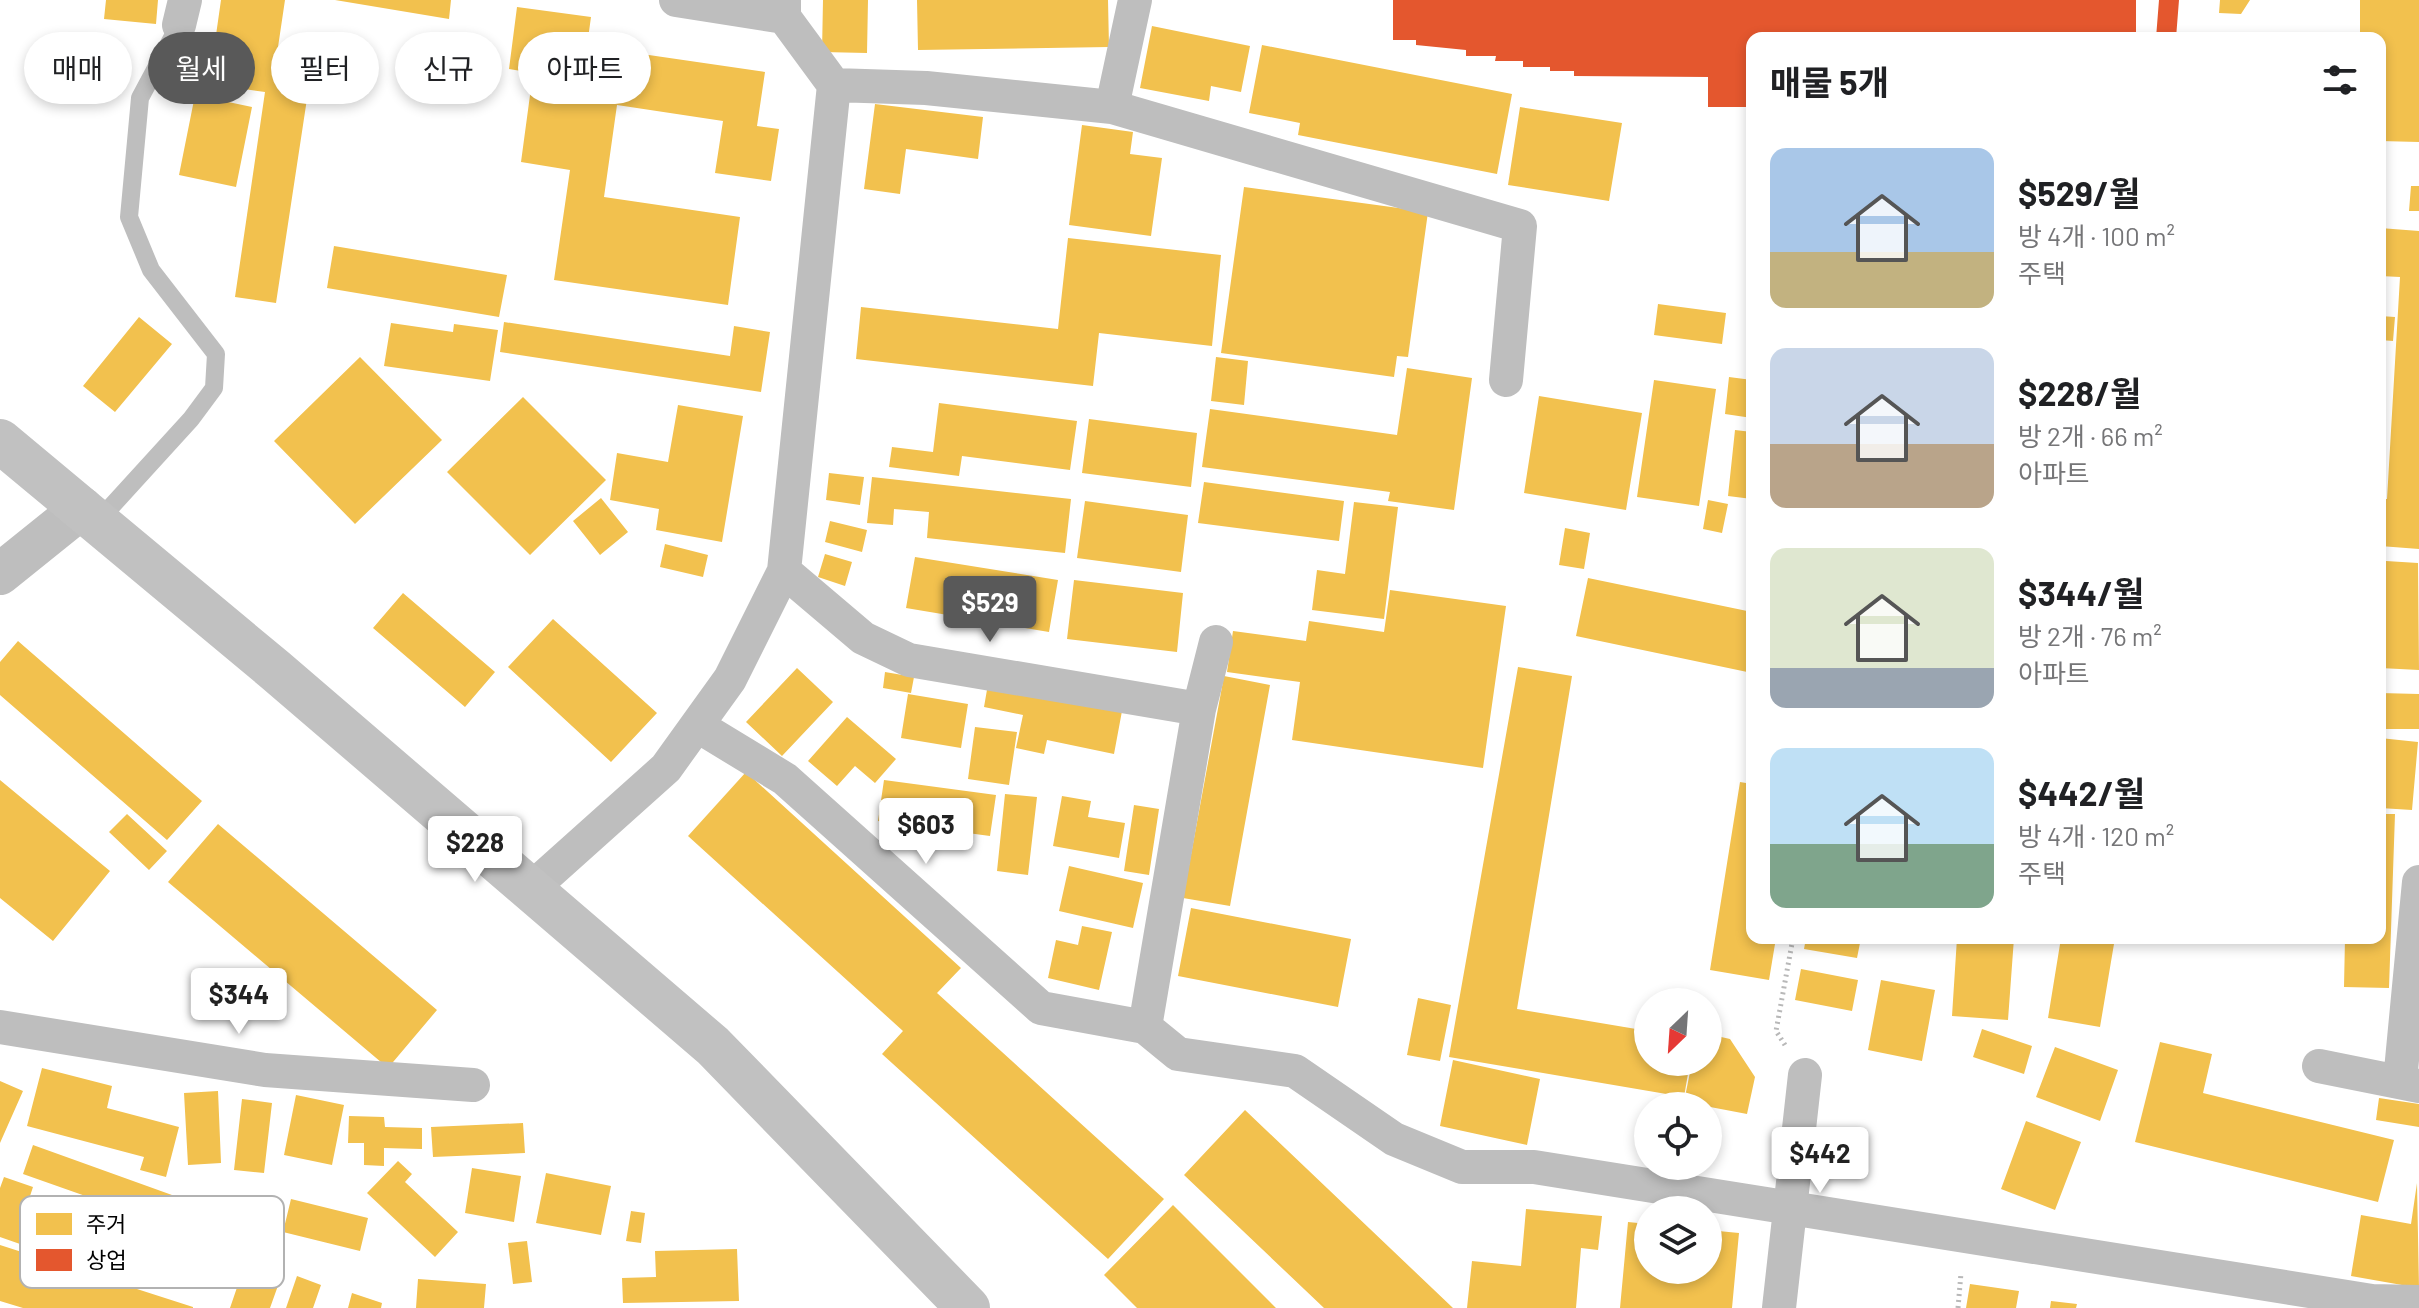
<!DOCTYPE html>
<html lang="ko">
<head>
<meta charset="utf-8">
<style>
  body { margin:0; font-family:Barlow,"Noto Sans KR",sans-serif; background:#f2f2f2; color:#202124; height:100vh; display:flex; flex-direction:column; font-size:30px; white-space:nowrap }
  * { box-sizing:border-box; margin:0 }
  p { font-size:26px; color:#757577 }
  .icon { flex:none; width:44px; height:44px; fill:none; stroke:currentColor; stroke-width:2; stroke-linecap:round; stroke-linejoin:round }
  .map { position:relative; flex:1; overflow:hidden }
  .drawer { position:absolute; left:1746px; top:32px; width:640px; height:912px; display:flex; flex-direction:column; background:#fff; border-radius:16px; box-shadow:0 4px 12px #0003 }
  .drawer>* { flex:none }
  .banner { position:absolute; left:24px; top:32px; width:760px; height:72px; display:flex; gap:16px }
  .needle { width:52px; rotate:205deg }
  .buttons { position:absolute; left:1634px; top:988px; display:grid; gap:16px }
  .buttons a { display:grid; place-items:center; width:88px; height:88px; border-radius:50%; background:#fff; box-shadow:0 4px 12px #0003; font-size:40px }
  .price { position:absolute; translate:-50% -68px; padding:0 18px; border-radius:8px; background:#fff; color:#222; font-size:26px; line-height:52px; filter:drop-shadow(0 2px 4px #0008) }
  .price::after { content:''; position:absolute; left:50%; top:48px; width:24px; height:18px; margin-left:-12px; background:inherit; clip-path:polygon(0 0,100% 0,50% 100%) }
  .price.current { background:#595959; color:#fff }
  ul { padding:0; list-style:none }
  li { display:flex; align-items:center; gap:24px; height:200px; padding:0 24px }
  li span { display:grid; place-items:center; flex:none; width:224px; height:160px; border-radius:16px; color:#555 }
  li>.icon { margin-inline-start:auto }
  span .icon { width:96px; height:96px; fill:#fffc; stroke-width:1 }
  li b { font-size:34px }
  h2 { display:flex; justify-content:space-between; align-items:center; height:96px; padding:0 24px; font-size:34px }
  .tag { padding:0 28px; border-radius:36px; background:#fff; box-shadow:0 4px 12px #0003; font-size:28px; line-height:72px }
  .tag.current { background:#595959; color:#fff }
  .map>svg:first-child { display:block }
  .homes { fill:#f2c14e }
  .shops { fill:#e4572e }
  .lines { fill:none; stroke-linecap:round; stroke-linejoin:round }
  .path { stroke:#b8b8b8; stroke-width:5; stroke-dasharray:2 4; stroke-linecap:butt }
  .service { stroke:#bebebe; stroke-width:18 }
  .minor { stroke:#bebebe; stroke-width:34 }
  .tertiary { stroke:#bebebe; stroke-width:42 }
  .secondary { stroke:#c1c1c1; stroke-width:44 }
  .key { fill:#fff; stroke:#b2b2b2; stroke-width:2 }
  .key-label { font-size:22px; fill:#000 }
</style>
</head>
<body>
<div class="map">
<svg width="2419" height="1308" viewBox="0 0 2419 1308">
  <rect width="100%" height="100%" fill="#fff"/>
  <path class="homes" d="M106 0H158L156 24 104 19Z
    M221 0H285L274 74 310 79 276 303 235 297 265 92 209 84Z
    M335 0H451L449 19Z
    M823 0H868L867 53 822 52Z
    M917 0H1108L1109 47 918 50Z
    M2220 0H2250L2241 14 2219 13Z
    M2360 0H2419V142L2380 141V38H2360Z
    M517 7 591 17 587 46 765 72 757 126 779 129 771 181 715 173 723 121 617 105 604 197 740 217 728 305 554 280 570 170 521 162 533 73 509 69Z
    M1152 26 1250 46 1241 92 1211 86 1209 101 1140 88Z
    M1262 45 1512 94 1497 174 1298 135 1300 123 1249 113Z
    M195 95 252 107 236 187 179 175Z
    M875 104 983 117 978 159 906 149 900 194 864 189Z
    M1520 107 1622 123 1609 201 1508 185Z
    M1082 125 1133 132 1130 154 1162 158 1151 236 1069 225Z
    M2411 186H2419V211H2409Z
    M1244 187 1428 212 1408 357 1397 356 1394 377 1221 353Z
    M2380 228 2419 231V549L2380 546V499H2387L2400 277 2380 276Z
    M1068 238 1221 255 1212 346 1099 333 1093 386 856 359 861 307 1058 329Z
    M334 246 507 275 499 317 327 288Z
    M1658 304 1726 313 1722 344 1654 335Z
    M2380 316 2395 317 2393 341 2380 340Z
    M139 317 172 344 115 412 83 386Z
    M504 322 730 356 734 326 770 332 761 392 500 352Z
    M391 323 453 332 454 324 498 330 490 381 384 366Z
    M360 357 442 440 355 524 274 441Z
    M1216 357 1248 361 1244 405 1211 401Z
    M1407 368 1472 378 1454 510 1388 501 1390 492 1202 467 1210 409 1397 435Z
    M1729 377 1752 380V418L1725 414Z
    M1654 380 1716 389 1699 506 1637 497Z
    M1539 396 1642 413 1626 510 1524 493Z
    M523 397 606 480 530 555 447 472Z
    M939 403 1077 421 1070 470 962 456 959 476 889 467 892 447 933 452Z
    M678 405 743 416 722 542 656 530 659 509 610 500 617 453 668 462Z
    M1089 419 1197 433 1191 487 1082 473Z
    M1735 430 1752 432V499L1728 496Z
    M829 473 864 477 860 505 826 500Z
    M872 477 1071 499 1065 553 927 538 929 512 894 509 893 525 867 523Z
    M1204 482 1344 501 1339 541 1198 523Z
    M601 498 628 532 600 555 573 521Z
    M1708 500 1728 504 1722 533 1703 529Z
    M1085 501 1188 515 1181 572 1077 558Z
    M1354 502 1398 507 1384 619 1312 610 1317 570 1345 574Z
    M830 521 867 530 862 552 825 542Z
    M1565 528 1590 533 1584 569 1559 565Z
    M665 544 708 555 703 577 660 567Z
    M825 554 852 562 845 586 818 577Z
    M915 557 1058 580 1049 632 906 608Z
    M2386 561 2418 563 2419 670 2380 668V608H2383Z
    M1588 578 1752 612V673L1576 636Z
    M1074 580 1183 593 1177 652 1067 639Z
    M1390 590 1506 606 1483 768 1292 740 1300 682 1227 672 1233 631 1306 641 1309 621 1384 632Z
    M403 593 495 672 465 707 373 628Z
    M553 619 657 713 611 762 508 667Z
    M18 641 202 801 167 840 0 695V662Z
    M1518 667 1572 676 1517 1009 1648 1031V1062H1690L1684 1097 1449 1057Z
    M797 668 833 702 782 756 746 722Z
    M885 672 914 677 911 693 883 688Z
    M1224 676 1270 685 1230 906 1183 898Z
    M988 684 1122 711 1114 754 1047 740 1044 754 1016 748 1023 715 984 707Z
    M2380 693 2419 694V729H2380Z
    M908 694 968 704 961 748 901 738Z
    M847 717 896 759 875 783 855 766 837 786 808 761Z
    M975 727 1017 732 1009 785 968 779Z
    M2380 738 2418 742 2412 810 2380 808Z
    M746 772 961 968 937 993 1164 1199 1108 1259 882 1054 903 1031 688 836Z
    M0 780 110 871 53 941 0 898Z
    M884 780 996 795 990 836 878 821Z
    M1740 782 1752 784V938H1776L1769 980 1710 970Z
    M1005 794 1037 797 1028 875 997 871Z
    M1062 796 1091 801 1088 817 1125 823 1119 858 1053 846Z
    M1134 805 1159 809 1149 875 1124 871Z
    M127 814 167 851 149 870 109 832Z
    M2380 814H2395L2389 988 2344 987 2345 938H2380Z
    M218 824 437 1010 388 1068 168 882Z
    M1069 866 1143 883 1133 928 1059 911Z
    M1191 908 1351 939 1338 1007 1178 976Z
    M1082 926 1112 932 1099 990 1048 978 1056 940 1078 945Z
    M1806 938H1861L1857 958 1804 949Z
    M1957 938H2014L2008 1020 1952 1016Z
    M2061 938H2115L2100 1027 2048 1018Z
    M1801 969 1858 980 1852 1011 1795 1000Z
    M1881 980 1935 990 1922 1061 1868 1050Z
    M1418 998 1451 1005 1440 1061 1407 1055Z
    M1982 1029 2032 1046 2024 1074 1973 1057Z
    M1708 1034 1730 1039 1755 1077 1747 1114 1684 1102 1692 1062H1708Z
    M2160 1042 2212 1054 2203 1093 2394 1140 2378 1202 2135 1142Z
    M2055 1047 2118 1070 2100 1121 2036 1097Z
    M1453 1060 1540 1079 1527 1145 1440 1126Z
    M42 1068 112 1086 107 1108 179 1127 166 1177 140 1170 144 1157 27 1126Z
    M0 1081 23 1091 0 1143Z
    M218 1091 221 1163 188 1165 184 1093Z
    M296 1095 344 1105 332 1165 284 1155Z
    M2379 1098 2419 1104V1127L2376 1120Z
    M242 1099 272 1103 264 1173 234 1170Z
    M1245 1110 1453 1308H1324L1184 1175Z
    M349 1116 384 1117 385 1127 422 1128V1149L384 1148V1166L364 1165V1143H348Z
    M2026 1121 2081 1142 2055 1210 2001 1189Z
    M523 1123 525 1153 433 1157 431 1127Z
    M33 1145 172 1195 162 1223 23 1174Z
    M398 1161 412 1174 405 1182 458 1232 435 1257 367 1193Z
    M472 1168 521 1176 514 1222 465 1213Z
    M546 1173 611 1186 601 1235 536 1223Z
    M4 1177 33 1187 27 1205 92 1228 80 1265 0 1237V1188Z
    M2417 1183 2419 1288 2351 1276 2361 1215 2411 1224Z
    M291 1199 368 1218 360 1251 283 1232Z
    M1173 1205 1276 1308H1137L1104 1275Z
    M1526 1209 1602 1216 1598 1250 1581 1248 1576 1308H1467L1472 1261 1521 1266Z
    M631 1211 645 1213 641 1243 626 1241Z
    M1628 1222 1648 1224V1270H1708V1230L1739 1233 1732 1308H1620Z
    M527 1241 532 1282 513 1284 508 1243Z
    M0 1245 193 1307V1308H23L0 1301Z
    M737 1249 739 1301 623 1303 622 1278 656 1277 655 1251Z
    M244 1267 280 1280 270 1308H230Z
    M297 1276 321 1285 313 1308H286Z
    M418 1279 486 1284 484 1308H416Z
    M1970 1284 2019 1291 2016 1308H1966Z
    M352 1293 382 1303 381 1308H348Z
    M2051 1301 2077 1304 2076 1308H2050Z"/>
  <path class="shops" d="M1393 0H2136V38H1752V107H1708V77L1574 76V71H1550V67H1523V61H1495L1496 56H1466V50L1416 45V40H1393Z
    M2159 0H2179L2176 38H2156Z"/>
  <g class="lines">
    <path class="path" d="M1785 1045 1776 1031 1793 938
      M1958 1308 1961 1273"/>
    <path class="service" d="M98 521 191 419 214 388 216 354 151 270 129 217 140 98 179 25"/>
    <path class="minor" d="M676 0 784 17
      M784 0V17L834 85
      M179 25 185 0
      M1112 107 1135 0
      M784 571 863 638 909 660 1199 709
      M1216 642 1199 709 1145 1027 1178 1054 1295 1071 1394 1139 1462 1167H1534L2372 1301 2419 1302
      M698 726 785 779 1041 1008 1145 1027
      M532 888 666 768 730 679 784 571 834 85 926 88 1112 107 1520 226 1506 380
      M0 1027 265 1070 473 1085
      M2319 1066 2419 1086
      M2400 1081 2419 882
      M1779 1308 1805 1075"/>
    <path class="tertiary" d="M0 574 82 508"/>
    <path class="secondary" d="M0 441 275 670 713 1046 968 1308"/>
  </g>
  <rect x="20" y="1196" width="264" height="92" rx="12" class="key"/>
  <rect x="36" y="1213" width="36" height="22" fill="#f2c14e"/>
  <rect x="36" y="1249" width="36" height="22" fill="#e4572e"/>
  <g class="key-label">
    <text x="86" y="1232">주거</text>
    <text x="86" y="1268">상업</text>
  </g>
</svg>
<div class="buttons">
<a><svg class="needle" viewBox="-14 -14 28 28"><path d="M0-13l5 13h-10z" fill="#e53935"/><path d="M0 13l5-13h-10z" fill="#757577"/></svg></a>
<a><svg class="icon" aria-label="locate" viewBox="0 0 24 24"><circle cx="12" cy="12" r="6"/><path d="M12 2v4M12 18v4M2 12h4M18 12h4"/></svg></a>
<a><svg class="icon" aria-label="layers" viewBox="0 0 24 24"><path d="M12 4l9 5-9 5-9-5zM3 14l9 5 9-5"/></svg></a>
</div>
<b class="price current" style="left:990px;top:644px">$529</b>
<b class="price" style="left:926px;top:866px">$603</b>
<b class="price" style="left:475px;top:884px">$228</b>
<b class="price" style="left:239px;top:1036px">$344</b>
<b class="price" style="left:1820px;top:1195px">$442</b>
<div class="banner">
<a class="tag">매매</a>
<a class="tag current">월세</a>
<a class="tag">필터</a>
<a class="tag">신규</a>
<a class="tag">아파트</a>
</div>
<section class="drawer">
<h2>매물 5개<svg class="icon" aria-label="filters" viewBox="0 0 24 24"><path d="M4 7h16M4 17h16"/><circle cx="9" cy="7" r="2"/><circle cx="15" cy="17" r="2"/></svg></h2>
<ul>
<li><span style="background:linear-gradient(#a9c7e8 65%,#c2b280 0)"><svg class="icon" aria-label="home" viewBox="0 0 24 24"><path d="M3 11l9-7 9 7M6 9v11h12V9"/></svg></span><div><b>$529/월</b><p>방 4개 · 100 m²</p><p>주택</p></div></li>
<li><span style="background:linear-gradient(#c9d6e8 60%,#b9a48a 0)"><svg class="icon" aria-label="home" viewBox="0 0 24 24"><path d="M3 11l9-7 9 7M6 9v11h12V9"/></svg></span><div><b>$228/월</b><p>방 2개 · 66 m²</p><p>아파트</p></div></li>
<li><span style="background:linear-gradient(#dfe7d0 75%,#9aa5b1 0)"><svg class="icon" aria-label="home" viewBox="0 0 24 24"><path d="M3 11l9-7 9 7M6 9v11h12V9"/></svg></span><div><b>$344/월</b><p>방 2개 · 76 m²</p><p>아파트</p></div></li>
<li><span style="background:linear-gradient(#bfe0f5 60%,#7fa58c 0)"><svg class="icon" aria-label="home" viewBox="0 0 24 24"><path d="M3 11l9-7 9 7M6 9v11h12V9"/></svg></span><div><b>$442/월</b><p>방 4개 · 120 m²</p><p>주택</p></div></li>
</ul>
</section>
</div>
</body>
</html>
